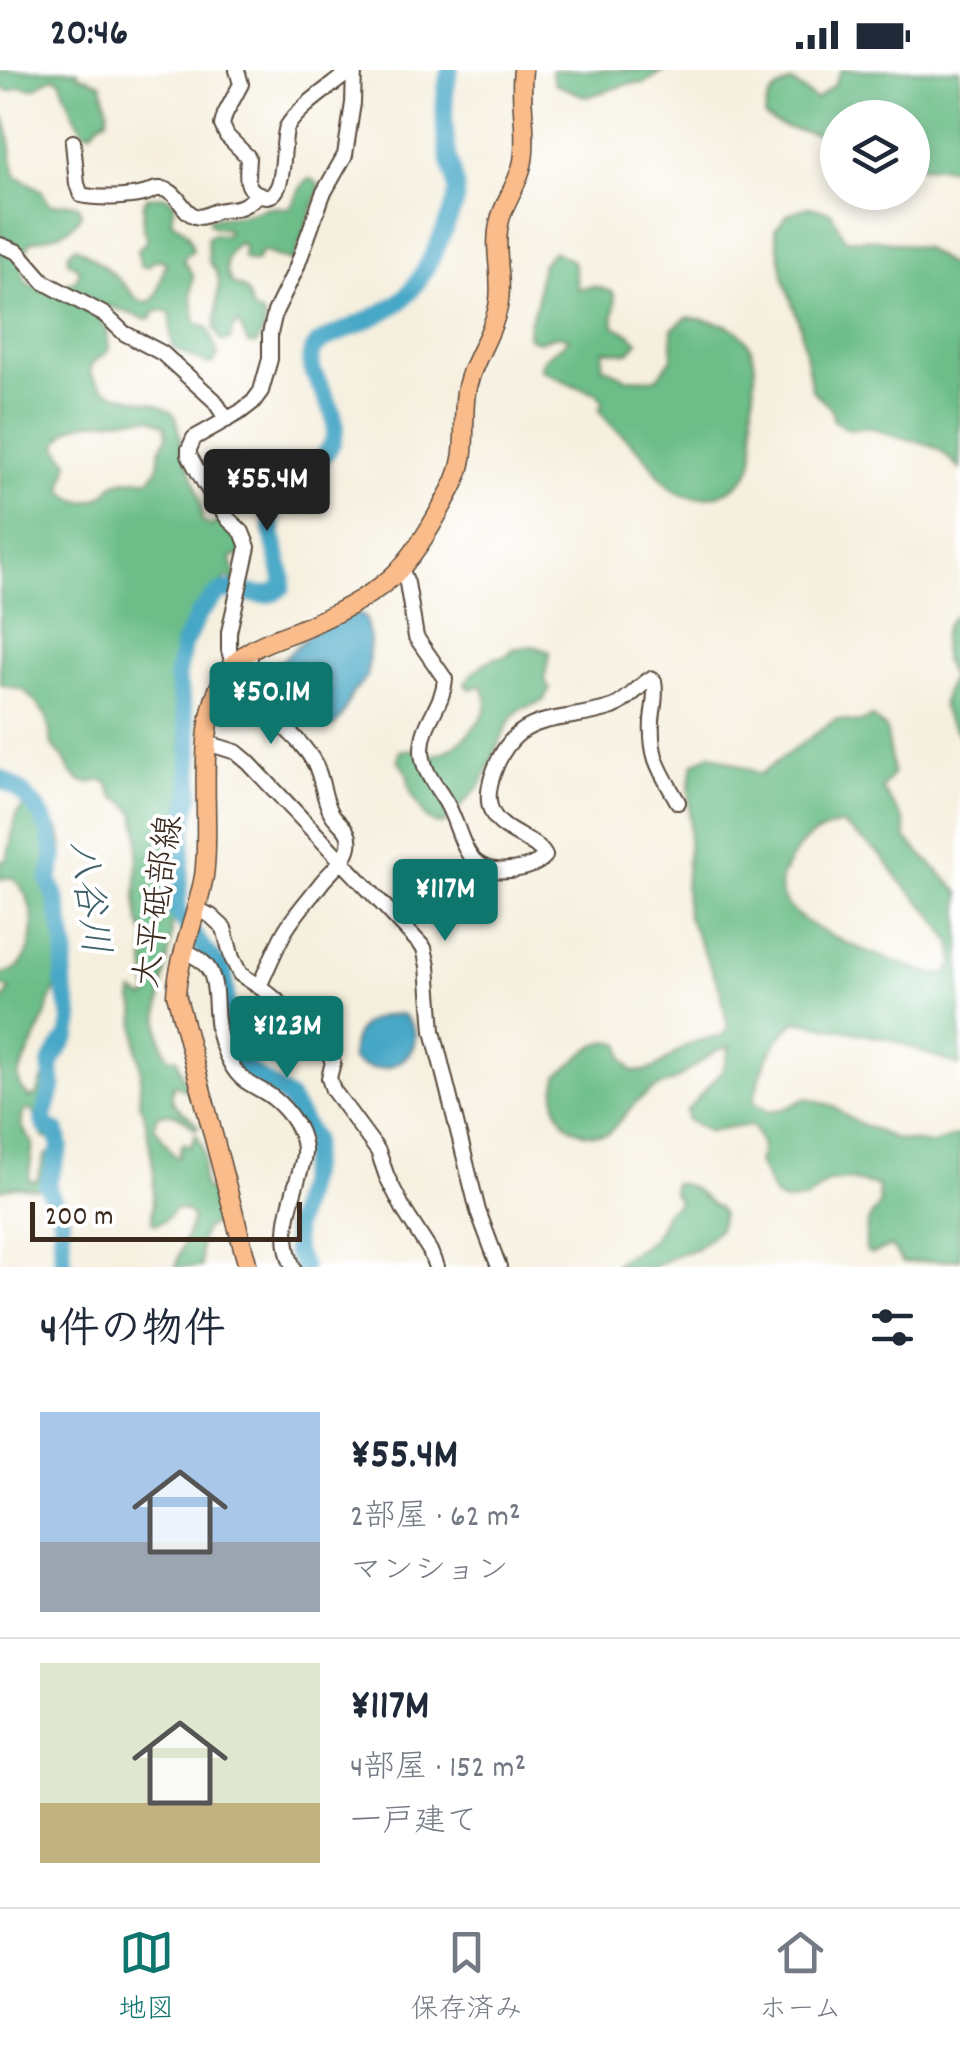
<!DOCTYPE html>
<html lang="ja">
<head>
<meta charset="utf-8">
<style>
  body { margin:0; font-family:Dekko,"Klee One",sans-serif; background:#f6f6f7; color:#1f2937; height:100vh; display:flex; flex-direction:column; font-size:38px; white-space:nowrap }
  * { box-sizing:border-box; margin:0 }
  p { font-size:32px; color:#747a83 }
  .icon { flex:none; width:55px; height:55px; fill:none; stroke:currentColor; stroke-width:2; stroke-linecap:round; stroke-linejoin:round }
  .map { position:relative; height:1197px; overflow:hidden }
  .sheet { display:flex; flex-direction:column; background:#fff; flex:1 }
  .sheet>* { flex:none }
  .fabs { position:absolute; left:820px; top:30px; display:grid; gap:20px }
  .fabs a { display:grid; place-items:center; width:110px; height:110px; border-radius:50%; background:#fff; box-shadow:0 5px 15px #0003; font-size:50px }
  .scale { position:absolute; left:30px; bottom:25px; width:272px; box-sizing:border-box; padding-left:10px; border:5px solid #3b2a1e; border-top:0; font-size:28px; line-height:35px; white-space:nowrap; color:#3b2a1e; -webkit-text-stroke:8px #fff; paint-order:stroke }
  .price { position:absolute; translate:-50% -85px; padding:0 22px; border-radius:10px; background:#0f766e; color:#fff; font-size:32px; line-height:65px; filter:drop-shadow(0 2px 5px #0008) }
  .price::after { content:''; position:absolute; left:50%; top:60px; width:30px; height:22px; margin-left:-15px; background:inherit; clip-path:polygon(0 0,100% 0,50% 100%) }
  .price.selected { background:#222; color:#fff }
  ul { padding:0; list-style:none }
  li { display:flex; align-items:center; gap:30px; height:250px; padding:0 40px }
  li+li { border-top:2px solid #e0e1e3 }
  li span { display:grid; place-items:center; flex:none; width:280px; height:200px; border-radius:0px; color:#555 }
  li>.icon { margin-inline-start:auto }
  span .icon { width:120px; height:120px; fill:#fffc; stroke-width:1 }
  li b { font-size:42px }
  h2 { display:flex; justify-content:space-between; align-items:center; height:120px; padding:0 40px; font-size:42px }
  .status { display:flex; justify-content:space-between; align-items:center; height:70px; padding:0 50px; background:#fff; direction:ltr }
  .status svg { height:28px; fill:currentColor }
  .tabs { display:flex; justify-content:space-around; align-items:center; height:140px; border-top:2px solid #e0e1e3; background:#fff; font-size:28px; color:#747a83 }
  .tabs a { display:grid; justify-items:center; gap:5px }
  .tabs .selected { color:#0f766e }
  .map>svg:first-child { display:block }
  .forest { fill:#6cbd88; stroke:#547453; stroke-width:2.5; fill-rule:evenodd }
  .water { fill:#47a7c6; stroke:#416872; stroke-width:2.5 }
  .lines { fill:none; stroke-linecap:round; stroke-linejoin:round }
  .river { stroke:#47a7c6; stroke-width:18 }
  .minor-casing { stroke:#57483b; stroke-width:18 }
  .major-casing { stroke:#57483b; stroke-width:21 }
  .minor { stroke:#fff; stroke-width:14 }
  .major { stroke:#fabc8b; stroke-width:18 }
  .labels { text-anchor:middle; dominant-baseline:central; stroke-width:8; stroke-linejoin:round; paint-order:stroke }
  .street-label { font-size:35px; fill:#3b2a1e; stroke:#fff }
  .water-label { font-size:38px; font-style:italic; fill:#40626a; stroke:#fff }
</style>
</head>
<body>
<div class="status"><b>20:46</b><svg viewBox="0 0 49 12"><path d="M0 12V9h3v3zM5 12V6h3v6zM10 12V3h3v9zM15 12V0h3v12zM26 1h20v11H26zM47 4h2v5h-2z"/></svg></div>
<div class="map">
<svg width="960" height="1197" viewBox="0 0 960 1197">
  <rect width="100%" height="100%" fill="#fff"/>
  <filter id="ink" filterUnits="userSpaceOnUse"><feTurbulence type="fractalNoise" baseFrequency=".01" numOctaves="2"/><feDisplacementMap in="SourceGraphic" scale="20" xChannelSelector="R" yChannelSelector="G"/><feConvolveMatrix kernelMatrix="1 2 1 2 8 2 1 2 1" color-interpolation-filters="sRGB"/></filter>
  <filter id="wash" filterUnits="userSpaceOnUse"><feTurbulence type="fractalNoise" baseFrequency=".0048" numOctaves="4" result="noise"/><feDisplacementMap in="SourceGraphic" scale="40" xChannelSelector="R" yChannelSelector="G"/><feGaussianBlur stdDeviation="2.25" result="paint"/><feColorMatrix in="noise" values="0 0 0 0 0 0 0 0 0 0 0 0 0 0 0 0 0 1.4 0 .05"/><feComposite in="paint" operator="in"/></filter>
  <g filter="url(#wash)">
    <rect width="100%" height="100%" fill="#f5efde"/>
    <path class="forest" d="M0 0H78V5L101 13 108 41 107 49 100 52 91 62 84 61 73 42 60 10 53 7C40 13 35 23 21 16L9 21 0 17Z
      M551 0H665L645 13 628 14 587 27 555 14Z
      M841 0H960V98L921 96 913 93 912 48H838L837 70C814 60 786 63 765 47 766 25 772 21 792 12L816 30 835 14Z
      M0 41C12 60 10 83 15 105L41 120 50 135 70 133 78 135 81 143C73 164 50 166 30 172 27 180 22 189 22 197 21 227 62 220 77 209L79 199 68 191V184L75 176C95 188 120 208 136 228L143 232 152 231 157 223 166 193 162 190H154L148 197 141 196 137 180 148 170 143 157 144 133 148 127 166 126 175 134 171 149 174 154C187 159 190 167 193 180L185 186 184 191 193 205 191 223 196 253 208 258 218 285 213 293 207 294 174 278 171 267V244L164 240 154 242 152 248 146 249 109 236 104 239 101 251 107 259 109 280 92 294 90 301C105 335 143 323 170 341 172 342 174 344 175 346 180 354 179 367 182 376 190 402 202 424 202 451L211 456 222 449 240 467 242 487 234 486 231 489 237 510 232 517 231 509 226 507 221 516 211 521 208 530C184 544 172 584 174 611 177 645 189 672 187 709 186 730 180 750 178 770 175 803 174 836 171 869 168 905 147 956 169 988H177L183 1008 193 1019 194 1024 174 1014C164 1040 188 1038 198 1057L195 1059C182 1047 176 1040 157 1045L154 1056 175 1087H179L181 1076 184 1073 190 1077 196 1064C212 1091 199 1094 204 1118L214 1123 220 1151C216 1154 211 1155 207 1158 197 1166 202 1186 201 1197H175L192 1151 191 1145 184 1140 175 1139 164 1151 156 1154 152 1152 154 1103 145 1046 139 1034 141 999 137 979 135 936 132 930 133 922 145 928 149 926 145 892 146 866 139 852 136 828 139 764 135 743 125 732 115 728 107 712 100 710 90 713 80 711 71 703 63 687 52 676 47 647 36 633 24 620 0 614ZM132 348H152L165 356 167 365C166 370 163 373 161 378 155 392 165 394 149 409 138 410 127 408 116 413 106 418 113 417 105 424 90 435 72 434 62 419L69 392 57 376C69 346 105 353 132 348Z
      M309 109 316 111 320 118 294 189 291 191 262 181 256 191H249L243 187 244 176 240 172C228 180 222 196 230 210 235 219 237 213 244 219 255 230 243 238 263 245 267 256 263 265 256 274H249C244 267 243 260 238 253L232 259 230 270 221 271 215 259 219 210 216 201 209 192 207 168 214 164 226 165 228 161 227 159 214 157 209 153 210 148 243 145 269 137 289 138C298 129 298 115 309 109Z
      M808 137 831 142 845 169 879 170 924 178 960 203V399C935 372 930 375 897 367 874 361 877 354 850 360L834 351 831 338 812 320 800 255 784 210 775 160 788 144Z
      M553 181 573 191 578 219 594 216 613 222C619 239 611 241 614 256L630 264 638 272 628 283 604 280 602 296 626 308 657 309 672 288V259L687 247C710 251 735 251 748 273 759 291 754 315 753 334 752 352 756 371 753 389 748 422 698 439 672 419 661 410 652 394 642 383 627 366 610 359 599 339L603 332 597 323 573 315 541 300C541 281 561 282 569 268L557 265 538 272 528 267 529 252 538 230V214L542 194Z
      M960 542V666C937 637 940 639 951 606 939 584 937 557 960 542Z
      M533 576 550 582C550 596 539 607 550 619L543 631 519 640 509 652 480 716 443 754H436L427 749 411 722 407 703 398 690 400 681C420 676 416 684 431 685 451 686 487 651 487 631 486 626 484 621 482 615L470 619 465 614C475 599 488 587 506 586L513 579Z
      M872 647 886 659 893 704 882 719 904 751 906 769 960 823V996L889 969 796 951C770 971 761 1001 753 1032L769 1042 786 1038 806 1028 834 1037 854 1051 895 1069 932 1074 960 1065V1189L903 1193 891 1176 872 1184 866 1181C865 1159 865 1151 880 1135L878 1116 849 1110 828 1112 807 1129 783 1132 775 1127 758 1092C765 1077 760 1068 752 1056L730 1057 709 1062 687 1050 686 1041 723 1000 730 976 717 980 674 1011 655 1018 635 1033 608 1064C568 1069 546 1042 559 1004 579 991 596 963 621 974L623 988 632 1001C658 1005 668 985 689 974 699 969 711 968 721 967L728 958 720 918 687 845 685 818 690 753 689 718 693 694 711 684 760 704 836 649 858 653ZM842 754 881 785 901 812 931 843 952 873 954 894 947 903 936 905C901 894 791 861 781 823 778 812 782 803 788 794 801 770 816 760 842 754Z
      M25 735C48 736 65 760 62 784 61 792 55 800 51 808L58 822 61 855 67 876 66 888 42 954 18 1007 21 1017 29 1028 37 1025 43 1008 48 1006 51 1009C48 1034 29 1047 53 1066L51 1070 43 1067 33 1041 27 1039C16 1052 24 1062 33 1073L29 1107 31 1112 37 1110 45 1085 54 1084 51 1101 43 1115 36 1119 14 1116 0 1120V934L10 920 6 917H0V905C8 903 16 901 21 894 40 871 35 823 11 807L0 809V792L7 789 17 743Z
      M674 1113C698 1116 694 1121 710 1133 723 1142 713 1131 722 1144L719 1159 696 1179 678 1184 653 1197H613C622 1186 630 1185 642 1177 656 1169 661 1156 666 1141L675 1136 679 1130 673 1123Z"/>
    <path class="water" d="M356 544 365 547 370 570 367 606 352 624 341 648 333 657 303 643 289 633 279 620 275 606 280 592 314 560Z
      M401 944C441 972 387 1018 352 990 349 955 370 946 401 944Z"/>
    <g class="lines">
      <path class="river" d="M0 708 19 720 39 741 48 758 55 786 49 810 56 827 66 880 63 912 71 950 68 966 55 985 50 995 53 1015 43 1051 46 1057 57 1062 60 1077 47 1116 61 1147 63 1197
        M303 1197 295 1181 294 1158 309 1098 313 1069 289 1029 238 993 228 957 224 902 198 872 177 842 184 760 191 721 190 671 177 609 183 575 199 544 216 525 226 520 262 525 274 523 282 517 283 509C279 488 269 462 272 441 276 410 326 400 334 367 343 332 294 298 316 276 323 268 352 258 363 252 377 245 392 239 403 229 423 211 445 161 454 135 460 117 451 101 448 83 443 55 442 27 450 0"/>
    </g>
  </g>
  <g filter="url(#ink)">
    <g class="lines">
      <defs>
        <path id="minor" d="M237 0 241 14 225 44 222 55 227 66 248 87C248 99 243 117 257 123 290 141 280 71 287 57 298 38 329 18 346 4L347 0
          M73 72 77 114 81 125C98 129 126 128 143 124 149 123 153 119 158 119 178 117 180 141 195 146 203 149 209 143 217 141 239 137 240 141 259 124
          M0 175 18 182 44 212 105 245 124 263 162 283 214 330 227 350
          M401 498 407 513 416 567 445 609C443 637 422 651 422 681 423 704 438 717 448 736 465 769 463 805 510 800 523 799 536 796 545 786 536 768 502 764 492 742 486 730 489 716 493 704 516 637 560 655 613 637 626 632 638 617 650 609L654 611C657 626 653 636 652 651 650 689 660 700 678 732
          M251 580C239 639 292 651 315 694 323 709 323 730 332 744 339 755 352 760 349 776 347 789 330 802 322 812 310 828 295 844 285 861 275 879 268 898 259 916
          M233 595 229 580V562L248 477 242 462 228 449 205 414 189 385V379L194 368 240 342 253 332 261 321 270 289V264L275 242 296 199 323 124 345 85 353 33 354 0
          M207 673 236 682 248 692 424 878 428 896 433 961 478 1141 499 1197
          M197 839 211 846 224 858 232 888 240 904 264 920 298 948 328 982 333 992 329 1008 333 1020 378 1081 387 1107 405 1142 430 1181 436 1197
          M185 881C221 897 213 917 217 951 218 965 224 982 231 994 241 1012 250 1013 266 1023 284 1034 302 1057 304 1078 305 1088 301 1098 298 1108 289 1139 279 1166 293 1197"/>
        <path id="major" d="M248 1197 176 924C179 884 197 846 204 806 213 745 189 641 235 593 256 572 282 568 308 556 338 543 375 525 398 501 420 478 437 446 452 418 470 384 461 357 466 322 471 292 492 267 498 237 504 210 493 182 499 154 503 132 519 114 523 91 528 61 519 30 523 0"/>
      </defs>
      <use href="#minor" class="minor-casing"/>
      <use href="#major" class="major-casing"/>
      <use href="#minor" class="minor"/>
      <use href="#major" class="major"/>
    </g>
  </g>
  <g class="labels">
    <g class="street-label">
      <text transform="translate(161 832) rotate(-82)">大平砥部線</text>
    </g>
    <g class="water-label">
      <text transform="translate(86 828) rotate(83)">八谷川</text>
    </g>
  </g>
</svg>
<div class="fabs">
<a><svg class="icon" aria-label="layers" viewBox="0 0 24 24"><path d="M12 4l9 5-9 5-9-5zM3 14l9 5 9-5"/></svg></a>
</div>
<div class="scale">200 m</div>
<b class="price selected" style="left:267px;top:464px">¥55.4M</b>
<b class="price" style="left:271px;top:677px">¥50.1M</b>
<b class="price" style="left:445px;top:874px">¥117M</b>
<b class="price" style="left:287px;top:1011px">¥123M</b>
</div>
<section class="sheet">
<h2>4件の物件<svg class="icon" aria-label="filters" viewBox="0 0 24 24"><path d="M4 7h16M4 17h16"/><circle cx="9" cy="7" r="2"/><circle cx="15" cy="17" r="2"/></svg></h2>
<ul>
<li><span style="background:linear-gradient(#a9c7e8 65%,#9aa5b1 0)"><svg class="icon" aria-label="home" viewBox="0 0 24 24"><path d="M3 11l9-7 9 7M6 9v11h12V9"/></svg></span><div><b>¥55.4M</b><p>2部屋 · 62 m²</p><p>マンション</p></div></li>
<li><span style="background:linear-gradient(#dfe7d0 70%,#c2b280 0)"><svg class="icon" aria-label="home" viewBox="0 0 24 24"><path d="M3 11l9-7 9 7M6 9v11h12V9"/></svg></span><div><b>¥117M</b><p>4部屋 · 152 m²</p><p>一戸建て</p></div></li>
</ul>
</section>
<nav class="tabs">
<a class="selected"><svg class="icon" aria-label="map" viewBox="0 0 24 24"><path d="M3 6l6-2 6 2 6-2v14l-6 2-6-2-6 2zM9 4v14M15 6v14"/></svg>地図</a>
<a><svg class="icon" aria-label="saved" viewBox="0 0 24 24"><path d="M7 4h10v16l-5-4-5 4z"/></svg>保存済み</a>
<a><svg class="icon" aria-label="home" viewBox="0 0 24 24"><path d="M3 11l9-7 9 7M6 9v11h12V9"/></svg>ホーム</a>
</nav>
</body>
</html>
